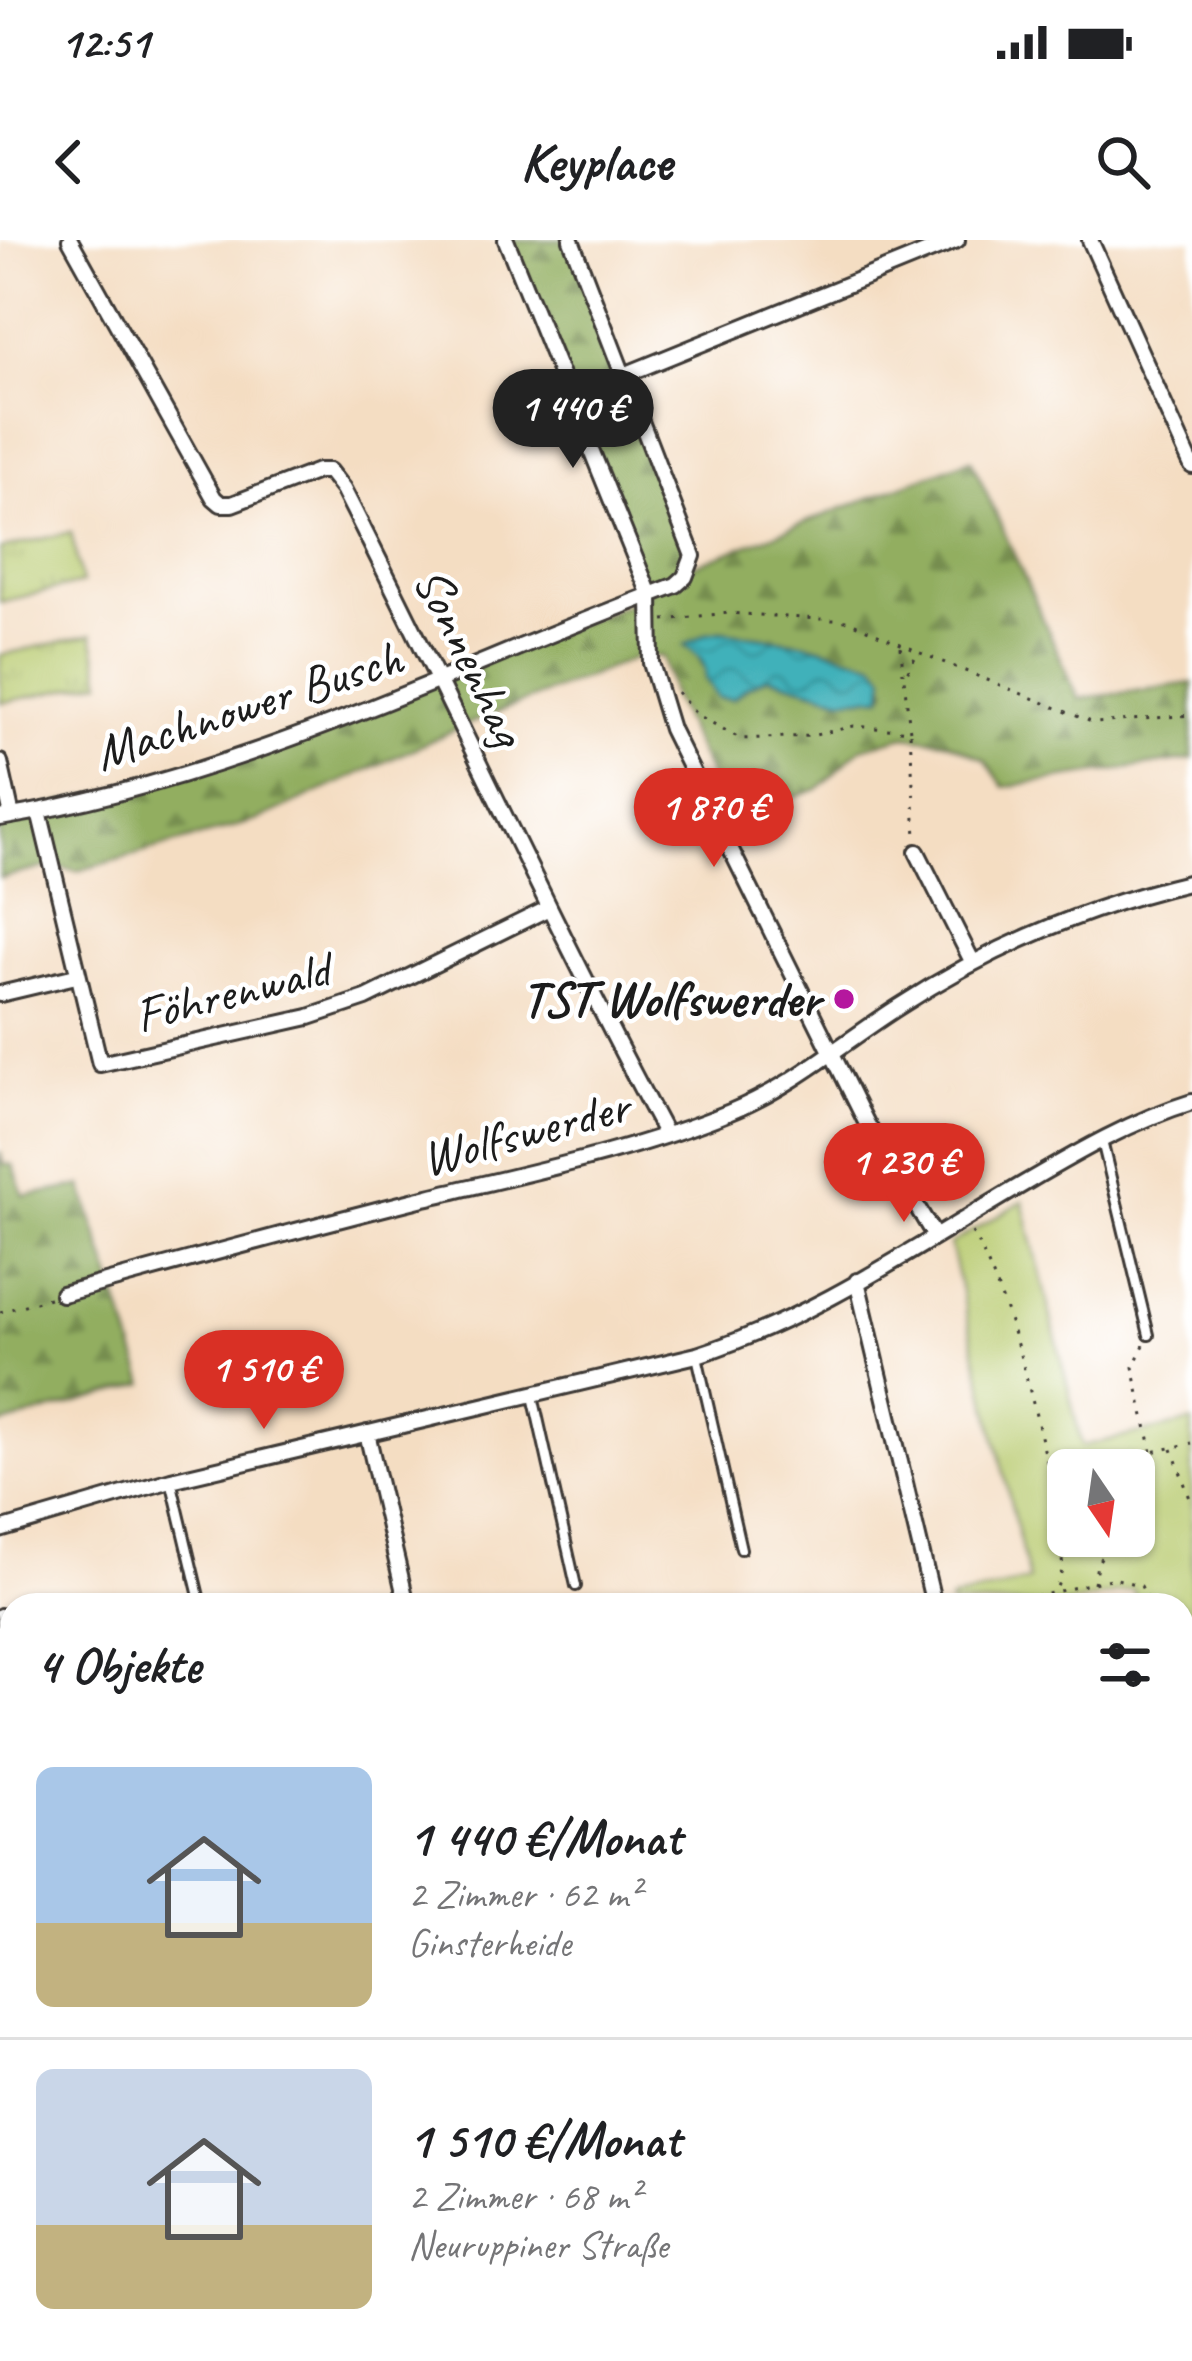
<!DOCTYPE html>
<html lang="de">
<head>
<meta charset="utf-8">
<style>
  body { margin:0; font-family:Caveat,sans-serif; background:#f2f2f2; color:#202124; height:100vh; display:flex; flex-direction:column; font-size:45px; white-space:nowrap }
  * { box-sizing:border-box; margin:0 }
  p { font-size:39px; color:#757577 }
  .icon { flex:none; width:66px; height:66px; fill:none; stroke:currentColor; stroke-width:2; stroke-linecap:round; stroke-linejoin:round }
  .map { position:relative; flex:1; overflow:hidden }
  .side { position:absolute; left:0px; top:1353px; width:1194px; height:768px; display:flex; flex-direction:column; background:#fff; border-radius:36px 36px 0 0; box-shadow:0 3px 9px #0004 }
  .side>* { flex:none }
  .needle { width:78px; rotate:167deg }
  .controls { position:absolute; left:1047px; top:1209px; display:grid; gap:24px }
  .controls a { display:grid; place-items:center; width:108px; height:108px; border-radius:18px; background:#fff; box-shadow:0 3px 9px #0004; font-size:60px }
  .price { position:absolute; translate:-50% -102px; padding:0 27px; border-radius:42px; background:#d93025; color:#fff; font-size:39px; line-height:78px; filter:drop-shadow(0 3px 6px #0008) }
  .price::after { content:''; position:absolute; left:50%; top:72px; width:36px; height:27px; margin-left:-18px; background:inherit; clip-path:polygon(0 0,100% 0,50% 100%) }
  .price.active { background:#222; color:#fff }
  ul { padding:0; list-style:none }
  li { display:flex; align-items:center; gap:36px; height:300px; padding:0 36px }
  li+li { border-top:3px solid #e0e0e0 }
  li span { display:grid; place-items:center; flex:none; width:336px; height:240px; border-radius:18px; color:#555 }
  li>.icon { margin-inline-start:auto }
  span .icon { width:144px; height:144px; fill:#fffc; stroke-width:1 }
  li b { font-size:51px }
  h2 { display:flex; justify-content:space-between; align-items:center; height:144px; padding:0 36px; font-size:51px }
  .status { display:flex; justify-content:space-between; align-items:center; height:84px; padding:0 60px; background:#fff; direction:ltr }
  .status svg { height:33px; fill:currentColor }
  header { display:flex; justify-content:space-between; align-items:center; height:156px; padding:0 36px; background:#fff; font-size:54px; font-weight:600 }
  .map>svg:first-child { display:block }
  .grass { fill:url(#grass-tufts); stroke:#6a7345; stroke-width:3 }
  .forest { fill:url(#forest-firs); stroke:#57653e; stroke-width:3; fill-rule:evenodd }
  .green { fill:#b8ca6e; stroke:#6a7345; stroke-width:3; fill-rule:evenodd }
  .water { fill:url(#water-waves); stroke:#2e666b; stroke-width:3 }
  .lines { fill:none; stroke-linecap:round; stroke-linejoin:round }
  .lane-casing { stroke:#3c3935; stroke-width:14 }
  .street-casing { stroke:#3c3935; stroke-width:20 }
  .path { stroke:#3c3935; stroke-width:3; stroke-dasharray:3 9; stroke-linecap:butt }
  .lane { stroke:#fff; stroke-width:8 }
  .street { stroke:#fff; stroke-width:14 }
  .poi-dot { fill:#b5179e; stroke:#fff; stroke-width:4.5 }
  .labels { text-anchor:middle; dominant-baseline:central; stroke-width:9; stroke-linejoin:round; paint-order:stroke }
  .street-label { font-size:51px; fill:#1c1c1c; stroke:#fff }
  .poi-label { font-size:51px; font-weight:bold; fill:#1c1c1c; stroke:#fff; text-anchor:end }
</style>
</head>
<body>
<div class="status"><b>12:51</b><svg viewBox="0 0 49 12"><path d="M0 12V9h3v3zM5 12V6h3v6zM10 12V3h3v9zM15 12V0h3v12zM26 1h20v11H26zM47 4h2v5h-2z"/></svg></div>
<header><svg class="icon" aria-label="back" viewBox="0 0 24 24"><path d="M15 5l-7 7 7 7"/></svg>Keyplace<svg class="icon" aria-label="search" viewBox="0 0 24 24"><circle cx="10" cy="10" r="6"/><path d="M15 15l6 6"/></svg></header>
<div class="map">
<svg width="1192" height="2121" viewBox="0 0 1192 2121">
  <defs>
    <pattern id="grass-tufts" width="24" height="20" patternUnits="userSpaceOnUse" patternTransform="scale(3)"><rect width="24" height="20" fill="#b8ca6e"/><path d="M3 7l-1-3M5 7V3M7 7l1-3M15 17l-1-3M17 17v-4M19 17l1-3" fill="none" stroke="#9ead5f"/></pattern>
    <pattern id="forest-firs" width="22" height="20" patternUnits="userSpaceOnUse" patternTransform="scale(3)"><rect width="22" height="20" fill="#92ae61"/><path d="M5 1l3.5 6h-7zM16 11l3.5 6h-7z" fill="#768d4f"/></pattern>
    <pattern id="water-waves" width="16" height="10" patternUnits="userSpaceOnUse" patternTransform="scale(3)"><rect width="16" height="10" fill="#41b1ba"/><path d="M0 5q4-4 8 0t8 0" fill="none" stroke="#368f96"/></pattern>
  </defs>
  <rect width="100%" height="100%" fill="#fff"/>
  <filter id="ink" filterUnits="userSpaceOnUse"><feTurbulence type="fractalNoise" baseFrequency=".00833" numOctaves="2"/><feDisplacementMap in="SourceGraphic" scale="24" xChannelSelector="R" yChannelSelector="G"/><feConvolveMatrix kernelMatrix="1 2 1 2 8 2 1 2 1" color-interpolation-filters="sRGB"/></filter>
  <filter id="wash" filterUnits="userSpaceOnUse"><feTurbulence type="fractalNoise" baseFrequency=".004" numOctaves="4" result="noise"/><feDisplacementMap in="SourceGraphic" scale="48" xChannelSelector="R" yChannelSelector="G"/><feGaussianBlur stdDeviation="2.7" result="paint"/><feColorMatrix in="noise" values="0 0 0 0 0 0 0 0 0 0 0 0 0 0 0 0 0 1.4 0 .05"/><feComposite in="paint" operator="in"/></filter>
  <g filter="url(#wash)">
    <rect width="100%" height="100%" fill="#f4ddc2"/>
    <path class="grass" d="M71 292 82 343 0 362V309Z
      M92 395 102 441 1 463 0 415Z
      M1192 1760V2121H791L1182 2109V1769Z
      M42 2109H116L119 2121H39L21 2114Z"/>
    <path class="forest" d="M506 0H571L692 326 971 219 1079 459 1192 443V519L1004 547 985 520 946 501 905 496 861 508 818 549 731 580 673 458 663 417 642 415 463 486 258 580 77 631 51 626 0 638V578L236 521 649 355ZM721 391 805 403 876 423 887 449 883 456 842 458 768 437 747 447 733 459C715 450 704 428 695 410Z
      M0 911 3 924 13 925 24 956 82 946 145 1144 0 1185Z
      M1192 1645V1814L1182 1822V1652Z
      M1182 2052 1192 2056V2121H615L630 2109H1182Z"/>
    <path class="green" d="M1023 961 1082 1206 1192 1182V1485L1182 1487V1365H1138L1133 1349 1065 1365H951L950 1360 1029 1341 950 1004ZM1068 1230H1134V1296H1068Z"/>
    <path class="water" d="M721 391 805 403 876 423 885 436 883 456 842 458 768 437 747 447 733 459 718 458 705 439C708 425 696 411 684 405L707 393Z"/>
  </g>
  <g filter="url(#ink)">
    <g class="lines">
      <defs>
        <path id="lane" d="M1102 901 1149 1095
          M697 1116 741 1309
          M533 1156 576 1346
          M171 1240 201 1365
          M0 1373 12 1423"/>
        <path id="street" d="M70 0 214 258 221 264H232L318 231H329L343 249C453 463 552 683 666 895
          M506 0 650 355 651 423 671 489 867 884 934 995
          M1090 0 1192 226
          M570 157 957 0
          M0 522 12 576
          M39 571 100 824 309 777 366 758 549 668
          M0 578C243 538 448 430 676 345L685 337 693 316 571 0
          M917 612 973 723
          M0 754 76 736
          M857 1041 934 1365
          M62 1054C183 1021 303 988 424 958 527 933 632 912 730 872 794 846 843 802 900 766 989 708 1089 666 1192 642
          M367 1193 407 1365
          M0 1290 171 1240 697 1115C814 1078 919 1005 1025 943 1078 912 1133 880 1192 862
          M1182 1616 1192 1608
          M0 1831 12 1828
          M292 2121 309 2109"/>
      </defs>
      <use href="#lane" class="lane-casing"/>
      <use href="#street" class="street-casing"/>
      <path class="path" d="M664 380 728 373 848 381 917 411
        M901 407 903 433
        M677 452 696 474 741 499 811 496 854 486 910 491 904 438 918 412 1094 483 1192 475
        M910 493 916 597
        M972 992C1012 1066 1031 1154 1050 1235L1068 1231
        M0 1072 49 1058
        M1144 1105 1133 1127 1152 1212
        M1172 1209 1192 1264
        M1073 1230 1192 1203
        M1050 1237 1063 1327 1056 1351
        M1094 1343 1097 1324 1114 1296
        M1001 1365 1114 1338 1141 1346 1151 1365
        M1182 1410 1192 1405
        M0 1615 12 1611
        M0 1618 12 1667
        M1182 1741 1192 1733
        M1182 1998 1192 1989
        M0 2040 6 2038
        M0 2046 12 2095
        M107 2109 109 2116 122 2119
        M349 2109 357 2121
        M485 2109 492 2121
        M976 2109 1008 2112 1031 2109
        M1036 2109 1083 2121
        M10 2121 16 2111 24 2109
        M391 2121 406 2109
        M714 2121 729 2109
        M838 2121 852 2109"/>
      <use href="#lane" class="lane"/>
      <use href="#street" class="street"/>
    </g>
  </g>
  <circle class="poi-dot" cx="844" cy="759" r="12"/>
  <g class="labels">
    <g class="street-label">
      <text transform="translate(470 416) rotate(64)">Sonnenhag</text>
      <text transform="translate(248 465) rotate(-18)">Machnower Busch</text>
      <text transform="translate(232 752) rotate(-14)">Föhrenwald</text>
      <text transform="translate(525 892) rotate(-15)">Wolfswerder</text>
    </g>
    <g class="poi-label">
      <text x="820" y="759">TST Wolfswerder</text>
    </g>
  </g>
</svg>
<div class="controls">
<a><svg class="needle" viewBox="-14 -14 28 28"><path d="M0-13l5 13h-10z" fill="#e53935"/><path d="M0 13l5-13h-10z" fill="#757577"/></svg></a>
</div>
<b class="price active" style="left:573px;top:231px">1 440 €</b>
<b class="price" style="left:714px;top:630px">1 870 €</b>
<b class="price" style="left:904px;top:985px">1 230 €</b>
<b class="price" style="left:264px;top:1192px">1 510 €</b>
<section class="side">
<h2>4 Objekte<svg class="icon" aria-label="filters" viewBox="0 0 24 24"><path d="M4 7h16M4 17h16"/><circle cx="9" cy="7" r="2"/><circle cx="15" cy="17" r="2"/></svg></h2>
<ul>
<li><span style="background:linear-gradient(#a9c7e8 65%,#c2b280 0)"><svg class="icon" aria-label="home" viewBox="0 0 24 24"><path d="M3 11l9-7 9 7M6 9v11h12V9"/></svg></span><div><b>1 440 €/Monat</b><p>2 Zimmer · 62 m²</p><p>Ginsterheide</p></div></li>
<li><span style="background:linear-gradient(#c9d6e8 65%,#c2b280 0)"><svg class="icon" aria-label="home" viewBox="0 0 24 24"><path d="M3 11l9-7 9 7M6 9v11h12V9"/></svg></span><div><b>1 510 €/Monat</b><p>2 Zimmer · 68 m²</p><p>Neuruppiner Straße</p></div></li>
</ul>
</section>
</div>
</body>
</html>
